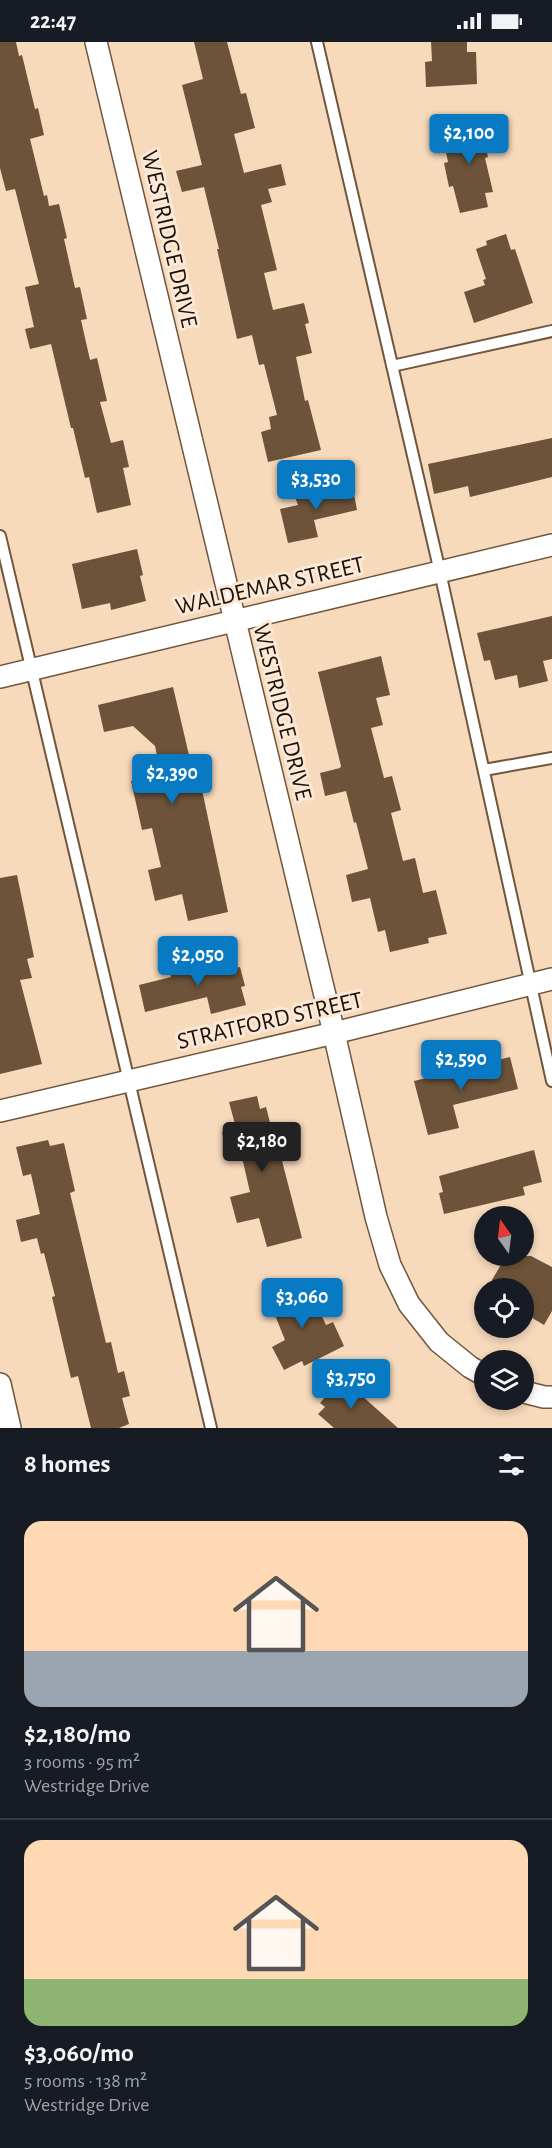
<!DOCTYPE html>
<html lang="en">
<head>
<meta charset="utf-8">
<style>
  body { margin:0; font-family:"Alegreya Sans",sans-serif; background:#242831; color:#f1f3f6; height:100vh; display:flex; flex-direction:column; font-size:22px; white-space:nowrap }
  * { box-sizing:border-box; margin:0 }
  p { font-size:20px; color:#9ea1a6 }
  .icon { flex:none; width:33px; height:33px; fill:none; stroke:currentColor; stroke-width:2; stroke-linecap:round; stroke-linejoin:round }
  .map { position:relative; height:1386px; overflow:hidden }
  .drawer { display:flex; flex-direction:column; background:#171b24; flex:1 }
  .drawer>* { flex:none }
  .needle { width:39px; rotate:346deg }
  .tools { position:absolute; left:474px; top:1164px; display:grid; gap:12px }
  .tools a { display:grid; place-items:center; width:60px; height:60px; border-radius:50%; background:#171b24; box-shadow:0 3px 9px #0003; font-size:30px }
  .price { position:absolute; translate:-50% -51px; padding:0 14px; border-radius:6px; background:#087ac4; color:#fff; font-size:20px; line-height:39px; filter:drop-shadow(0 2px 3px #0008) }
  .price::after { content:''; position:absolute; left:50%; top:36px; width:18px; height:14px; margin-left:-9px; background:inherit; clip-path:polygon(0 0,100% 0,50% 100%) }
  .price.selected { background:#222; color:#fff }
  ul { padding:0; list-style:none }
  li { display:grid; align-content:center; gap:12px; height:318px; padding:0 24px }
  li+li { border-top:2px solid #363941 }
  li span { display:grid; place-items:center; height:186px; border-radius:18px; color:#555 }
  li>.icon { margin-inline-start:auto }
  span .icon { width:108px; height:108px; fill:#fffc; stroke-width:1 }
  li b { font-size:26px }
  h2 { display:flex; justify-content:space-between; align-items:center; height:72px; padding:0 24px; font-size:26px }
  .status { display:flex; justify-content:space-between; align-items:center; height:42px; padding:0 30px; background:#171b24; direction:ltr }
  .status svg { height:16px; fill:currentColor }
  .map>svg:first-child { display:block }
  .building { fill:#6d5339 }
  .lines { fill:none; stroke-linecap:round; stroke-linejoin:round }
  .service-casing { stroke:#70563c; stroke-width:14 }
  .minor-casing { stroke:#70563c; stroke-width:24 }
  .service { stroke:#fff; stroke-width:10 }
  .minor { stroke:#fff; stroke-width:21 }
  .labels { text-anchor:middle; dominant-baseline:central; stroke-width:6; stroke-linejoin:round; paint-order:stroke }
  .street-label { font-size:24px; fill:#1d1208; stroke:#fbe8d7 }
</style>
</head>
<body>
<div class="status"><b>22:47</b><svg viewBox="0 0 49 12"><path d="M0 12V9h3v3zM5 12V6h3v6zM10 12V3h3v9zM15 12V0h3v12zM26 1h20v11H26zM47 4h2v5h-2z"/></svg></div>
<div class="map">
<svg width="552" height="1386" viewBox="0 0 552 1386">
  <rect width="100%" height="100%" fill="#f7d9bb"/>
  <path class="building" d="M0 0H16L19 14 22 13 35 67 38 66 44 93 30 97 44 154 47 153 49 164 59 162 67 196 64 197 75 246 80 245 87 277 81 278 90 318 97 316 107 359 100 360 111 401 123 398 129 425 123 426 131 463 97 471 89 435 85 436 73 386H71L51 302 30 307 25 287 34 285 25 245 39 242 15 147 6 149 0 126Z
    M194 0H227L241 52 246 51 255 86 234 92 244 131 281 122 286 143 268 147 272 160 261 163 277 228 264 231 273 268 304 261 309 281 305 282 312 311 296 315 305 359 308 358 321 408 268 420 261 390 271 387 269 375 277 373 264 322 259 323 252 293 237 297 217 207H219L204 145 182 150 176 129 202 123 182 43 203 37Z
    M431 0H467V10H476L477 42 426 45 425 20 432 19Z
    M482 75 488 101 485 102 488 115 485 116 493 150 485 151 488 165 460 171 453 144 449 145 444 121 448 120 445 105 450 104 448 95 454 94 451 82Z
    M506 192 511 208 515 207 533 261 474 281 464 250 485 243 483 238 486 237 476 207 487 203 486 199Z
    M552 396V435L470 455 468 444 434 452 428 422Z
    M352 442 357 468 314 478 318 495 288 501 280 467 298 463 295 455Z
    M137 507 143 533 140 534 146 559 111 568 110 561 82 567 72 522Z
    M552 574V617L543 619 548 639 519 646 517 633 495 638 490 618 484 619 477 591Z
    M381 614 390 653 376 656 383 683 371 686 384 736 392 734 401 768 391 771 403 819 415 816 423 851 436 848 447 892 428 896 429 901 390 910 385 888 378 890 370 856 352 860 346 833 368 827 356 780 354 781 346 749 325 754 320 731 340 726 341 724 318 630Z
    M173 645 193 730 198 729 228 870 188 879 182 852 155 859 148 828 161 825 152 786 142 788 131 739 161 732 155 704 133 684 104 690 98 663Z
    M17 833 34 915 27 917 32 936 20 938 42 1022 0 1032V836Z
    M232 915 235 926 240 925 245 944 241 945 246 963 211 972 207 955 145 970 139 943 171 935 170 930Z
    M510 1015 518 1047 453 1063 459 1086 428 1093 414 1039Z
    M257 1054 260 1067 266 1065 273 1092 280 1090 286 1114 281 1115 302 1196 267 1205 259 1176 237 1181 230 1155 250 1150 241 1111 228 1114 222 1090 236 1086 229 1060Z
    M48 1098 50 1104 64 1101 75 1149 70 1151 106 1301 111 1300 118 1331 124 1329 130 1354 122 1356 129 1382 119 1386H91L78 1334 71 1336 52 1255 55 1254 44 1211 41 1212 37 1196 21 1200 16 1178 40 1172 31 1132 23 1134 16 1105Z
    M534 1108 542 1140 523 1145 525 1153 444 1172 439 1151 443 1150 439 1134Z
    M506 1214H531L552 1225V1269L544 1283 524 1271V1246H509L492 1238Z
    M299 1239 312 1264 316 1262 326 1283 333 1280 344 1304 304 1324 302 1319 284 1328 272 1305 285 1298 270 1261 277 1257 274 1251Z
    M342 1336 398 1386H334L318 1372 325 1365 320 1361Z"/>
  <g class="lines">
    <defs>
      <path id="service" d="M317 0 440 530 552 1039
        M392 324 552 289
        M0 494 211 1386
        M484 728 552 716"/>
      <path id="minor" d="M96 0 334 991 376 1175 390 1223 409 1262 439 1300 470 1325 484 1333
        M0 635 552 503
        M0 1069 334 991 552 937
        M0 1342 10 1386
        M524 1350 544 1355H552"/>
    </defs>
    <use href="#service" class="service-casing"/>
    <use href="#minor" class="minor-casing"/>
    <use href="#service" class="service"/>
    <use href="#minor" class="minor"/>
  </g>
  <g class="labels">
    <g class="street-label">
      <text transform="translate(169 197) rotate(77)">WESTRIDGE DRIVE</text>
      <text transform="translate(270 544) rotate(-13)">WALDEMAR STREET</text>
      <text transform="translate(282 670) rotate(76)">WESTRIDGE DRIVE</text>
      <text transform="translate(270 979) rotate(-13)">STRATFORD STREET</text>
    </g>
  </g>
</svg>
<div class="tools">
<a><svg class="needle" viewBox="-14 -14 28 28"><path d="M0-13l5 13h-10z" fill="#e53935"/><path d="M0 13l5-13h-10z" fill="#9ea1a6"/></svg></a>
<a><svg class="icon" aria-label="locate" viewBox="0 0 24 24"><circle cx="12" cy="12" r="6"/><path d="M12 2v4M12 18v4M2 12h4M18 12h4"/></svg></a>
<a><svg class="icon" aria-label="layers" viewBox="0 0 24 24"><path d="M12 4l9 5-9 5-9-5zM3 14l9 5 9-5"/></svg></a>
</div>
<b class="price" style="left:469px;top:123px">$2,100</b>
<b class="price" style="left:316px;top:469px">$3,530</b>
<b class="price" style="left:172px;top:763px">$2,390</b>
<b class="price" style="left:198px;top:945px">$2,050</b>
<b class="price" style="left:461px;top:1049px">$2,590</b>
<b class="price selected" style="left:262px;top:1131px">$2,180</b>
<b class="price" style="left:302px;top:1287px">$3,060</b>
<b class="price" style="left:351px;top:1368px">$3,750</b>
</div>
<section class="drawer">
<h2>8 homes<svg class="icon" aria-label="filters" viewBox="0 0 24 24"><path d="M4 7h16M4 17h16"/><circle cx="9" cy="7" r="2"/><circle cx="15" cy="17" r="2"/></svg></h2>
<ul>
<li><span style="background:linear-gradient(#ffd9b3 70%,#9aa5b1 0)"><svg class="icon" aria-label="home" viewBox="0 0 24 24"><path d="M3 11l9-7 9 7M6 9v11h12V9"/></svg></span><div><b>$2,180/mo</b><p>3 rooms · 95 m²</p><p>Westridge Drive</p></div></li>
<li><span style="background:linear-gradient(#ffd9b3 75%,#8fb573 0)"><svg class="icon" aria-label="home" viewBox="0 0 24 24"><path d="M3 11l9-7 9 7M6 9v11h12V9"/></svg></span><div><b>$3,060/mo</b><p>5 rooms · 138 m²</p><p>Westridge Drive</p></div></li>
</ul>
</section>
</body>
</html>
